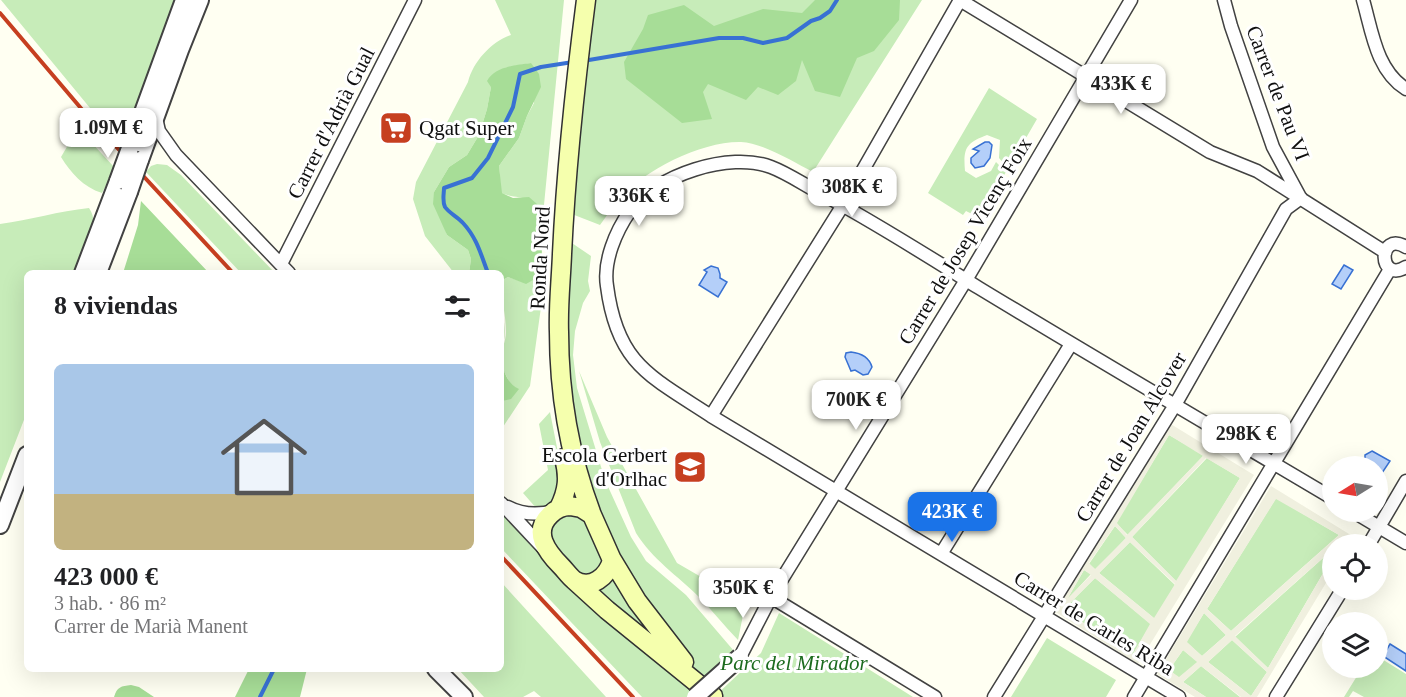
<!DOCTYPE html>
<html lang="es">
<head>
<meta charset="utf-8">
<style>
  body { margin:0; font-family:Georgia,serif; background:#f6f6f6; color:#202124; height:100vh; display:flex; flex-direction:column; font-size:22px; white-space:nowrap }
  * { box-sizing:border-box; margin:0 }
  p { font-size:20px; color:#757577 }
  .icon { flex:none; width:33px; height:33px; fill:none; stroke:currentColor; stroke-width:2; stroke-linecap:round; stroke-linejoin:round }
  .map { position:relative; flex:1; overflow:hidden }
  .details { position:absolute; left:24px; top:270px; width:480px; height:402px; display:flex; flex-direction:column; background:#fff; border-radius:9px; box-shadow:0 6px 24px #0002 }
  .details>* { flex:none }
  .needle { width:39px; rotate:259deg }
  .controls { position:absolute; left:1322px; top:456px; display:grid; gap:12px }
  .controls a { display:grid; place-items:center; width:66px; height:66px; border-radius:50%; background:#fff; box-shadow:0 6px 24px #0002; font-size:30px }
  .price { position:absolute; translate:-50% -51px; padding:0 14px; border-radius:12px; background:#fff; color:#222; font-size:20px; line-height:39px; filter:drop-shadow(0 2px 3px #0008) }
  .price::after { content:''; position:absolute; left:50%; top:36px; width:18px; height:14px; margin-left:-9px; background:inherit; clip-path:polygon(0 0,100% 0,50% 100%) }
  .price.current { background:#1a73e8; color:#fff }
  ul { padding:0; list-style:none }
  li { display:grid; align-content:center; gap:12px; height:318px; padding:0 30px }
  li+li { border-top:2px solid #e0e0e0 }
  li span { display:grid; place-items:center; height:186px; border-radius:9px; color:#555 }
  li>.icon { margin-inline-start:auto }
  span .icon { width:108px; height:108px; fill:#fffc; stroke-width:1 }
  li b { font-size:26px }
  h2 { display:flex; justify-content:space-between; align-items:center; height:72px; padding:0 30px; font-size:26px }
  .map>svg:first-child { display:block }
  .green { fill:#c7ecb9 }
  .forest { fill:#a7dd97 }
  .plaza { fill:#f0f0df; fill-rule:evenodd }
  .water { fill:#b4cff9; stroke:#3871d3; stroke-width:1.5 }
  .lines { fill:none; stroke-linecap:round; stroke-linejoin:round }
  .stream { stroke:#3871d3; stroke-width:4 }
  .minor-casing { stroke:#424242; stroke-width:15 }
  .tertiary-casing { stroke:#424242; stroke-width:20 }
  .secondary-casing { stroke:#313131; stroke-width:21 }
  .minor { stroke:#fff; stroke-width:12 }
  .tertiary { stroke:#fff; stroke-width:16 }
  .secondary { stroke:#f5ffad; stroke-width:18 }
  .rail { stroke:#c63f20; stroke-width:4 }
  .tertiary-bridge-casing { stroke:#424242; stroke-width:20; stroke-linecap:butt }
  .tertiary-bridge { stroke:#fff; stroke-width:16 }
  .labels { text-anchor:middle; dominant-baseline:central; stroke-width:6; stroke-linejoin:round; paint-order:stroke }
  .street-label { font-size:21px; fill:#0f0f0f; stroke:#fff }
  .poi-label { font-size:21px; fill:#0f0f0f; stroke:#fff; text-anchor:start }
  .park-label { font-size:21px; font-style:italic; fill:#1c6b1e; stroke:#fff }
</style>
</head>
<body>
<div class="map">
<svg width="1406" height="697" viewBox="0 0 1406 697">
  <rect width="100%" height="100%" fill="#fffff2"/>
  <path class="green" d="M1 0H178L124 145 90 108Z
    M495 0H564L543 215C530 192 522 201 501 193L499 166 519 138 527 116 534 103 531 63 504 68 491 87 487 109 479 135 467 155 449 167 434 192 447 235 468 250 471 259 469 273H454L425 236 413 199 416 182 468 82C473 62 491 42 511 35Z
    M586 0H922L813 172C793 162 763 143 741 142 702 141 644 170 619 199 612 207 606 217 600 225L564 211Z
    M989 88 1037 119 1008 169 999 158 1000 140 987 135C966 143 963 148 965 171L976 178 991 171 996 162 1006 172 978 217 966 211 963 215 928 193Z
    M78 128 115 168 102 193C83 187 71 173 61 157Z
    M157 164 167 165 181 175 275 273H241L146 172 151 166Z
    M89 208C102 226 84 255 77 273H27V412L0 482V224C30 220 59 211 89 208Z
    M563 237 591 256 588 281 590 291 583 303 575 331 573 355 577 388 605 480 631 537 646 561 686 595 734 651 702 683 611 558 565 412Z
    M508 277 526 283 535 279 541 280 539 291 542 300 530 386 501 430V401L511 398C514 380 502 376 501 359 501 350 506 341 506 332 506 315 501 298 501 281Z
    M579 371 607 437 677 563 727 592 740 572 758 580 746 600 738 640C724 626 713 611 699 597 678 576 652 559 636 533L600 442Z
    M550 412 562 473 554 503 547 507 537 509 523 493 548 470 539 424Z
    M1169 435 1204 455 1128 535 1116 523Z
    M1207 458 1240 478 1177 582 1132 537Z
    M1276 498 1339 535 1231 631 1207 609Z
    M501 513 585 602 685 683 698 697H642L501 548Z
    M561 514 585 517 605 560 602 571 586 577 576 573 549 540 550 524Z
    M1115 526 1126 538 1096 570 1089 564Z
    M1130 542 1175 585 1155 619 1099 573Z
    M1332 550V558L1268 668 1235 637Z
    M1084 570 1091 574 1066 601Z
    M613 576 666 650 592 587Z
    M1095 578 1151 624 1133 654 1063 610Z
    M501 582 606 697H541L534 691 523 697H484L458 669H501Z
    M779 613 913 697H714L761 653Z
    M1204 613 1226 635 1202 656 1186 642Z
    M1047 638 1116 680 1106 697H1011Z
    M1232 640 1267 672 1251 696 1208 662Z
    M1183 650 1198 662 1179 678 1169 670Z
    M1377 656 1406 674V697H1364L1353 691 1349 697H1344L1362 668H1377Z
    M1201 666 1240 697H1206L1183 682Z"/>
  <path class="forest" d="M815 0H900L899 20 874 51 857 58 840 97 815 91 802 60 796 81 778 95 758 87 746 100 708 84 703 92 712 119 682 123 626 79 624 62 643 29 648 15 684 5 714 26 763 9 802 13Z
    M531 63 539 74 541 87 527 116 519 138 499 166 502 193 513 198 529 197 537 204 543 215 541 280 535 279 526 284 508 277 501 281V273H469L471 259 468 250 447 235 433 204 434 192 449 167 467 155 479 135 487 109 491 87 487 81C495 66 516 65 531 63Z
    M141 201 209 273H123L138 225Z
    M501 298C504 321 507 333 501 357Z
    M501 358C503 370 507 384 519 389L511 399 502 401Z
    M249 669H307L300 697H235Z
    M131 685 139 687 154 697H114C117 687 121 686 131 685Z"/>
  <path class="plaza" d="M1169 423 1254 475 1138 664 1054 611ZM1169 435 1203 456 1127 535 1117 523ZM1206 458 1240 478 1176 581 1132 537ZM1115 526 1126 538 1095 569 1089 563ZM1130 542 1175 584 1154 618 1099 573ZM1084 570 1091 575 1068 598ZM1095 578 1150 624 1133 654 1063 610Z
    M1271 486 1354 537 1349 544H1340L1341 542 1338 544H1332V550L1235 636 1268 668 1332 558V573L1257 697H1241L1201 666 1183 682 1206 697H1195L1157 674ZM1276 499 1339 535 1231 631 1207 609ZM1204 613 1226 635 1202 656 1187 642ZM1232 640 1267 672 1251 696 1208 662ZM1183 650 1197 662 1179 677 1169 670Z"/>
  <path class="water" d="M985 142H989L992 145 990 158 984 166 975 168 971 163V158L979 151 973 149Z
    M1344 265 1353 270 1341 289 1332 284Z
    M711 266 718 268 720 274V278L727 282 718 297 699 285 707 272 704 270Z
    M851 352C860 353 869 357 872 367L868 374 863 375 855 370 851 371 845 357 846 353Z
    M1372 451 1390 461 1382 473 1377 470V466H1371L1365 462V455Z
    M1390 644 1406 654V671L1383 656Z"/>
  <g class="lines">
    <path class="stream" d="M583 61 719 38H743L763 43 787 38 811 21 820 18 830 11 837 0
      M488 273C481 255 477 238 463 223 458 217 449 213 445 207 442 201 444 194 444 188L472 178 488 158 513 107 520 74 541 67 573 62
      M260 697 274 669"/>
    <defs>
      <path id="minor" d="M960 0 1210 152 1257 171 1385 252
        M1224 0 1231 26 1273 147 1300 197
        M1363 0C1372 31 1376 70 1406 89
        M156 118 159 131 176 155 289 273
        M1406 247C1377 230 1378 284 1406 267
        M281 264 415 0
        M711 416 843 205 960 0
        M501 503 544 549
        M508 507C523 515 538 515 554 511
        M1354 512 1406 543
        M1369 544 1406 481
        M941 554 1071 344
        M771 597 935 697
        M740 657 771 597 966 280 1131 0
        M994 697 1175 405 1286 209 1301 198
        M1134 697 1390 269
        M1179 697 711 416C650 376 617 364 607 286 603 261 616 231 630 211 656 175 730 151 771 167 787 173 803 184 818 192 873 221 926 255 979 288 1096 359 1214 428 1332 498
        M1276 697 1342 590"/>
      <path id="tertiary" d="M130 148 184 0
        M140 160 180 50 200 0
        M83 273 118 181
        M98 273 129 192
        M0 525 27 455
        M436 669 464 697"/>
      <path id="secondary" d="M586 0C575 85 566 169 562 254 561 280 558 306 559 332 559 394 570 457 592 515
        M570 506 581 508 592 515 612 560C608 576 591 591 574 580 569 576 565 570 561 566 547 552 532 532 550 515 556 509 562 506 570 506Z
        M559 508C568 490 569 477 564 458
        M611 558 637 601 684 662
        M574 580 607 610 713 696"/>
    </defs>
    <use href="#minor" class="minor-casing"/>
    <use href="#tertiary" class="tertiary-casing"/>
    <use href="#secondary" class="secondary-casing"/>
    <use href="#minor" class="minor"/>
    <use href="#tertiary" class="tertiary"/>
    <use href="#secondary" class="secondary"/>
    <path class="rail" d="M0 13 85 113 233 273
      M501 556 633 697"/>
    <defs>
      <path id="tertiary-bridge" d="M118 181 130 148
        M129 192 140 160
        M695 697 740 657"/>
    </defs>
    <use href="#tertiary-bridge" class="tertiary-bridge-casing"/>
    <use href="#tertiary-bridge" class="tertiary-bridge"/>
  </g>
  <defs>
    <symbol id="supermarket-square" viewBox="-11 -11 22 22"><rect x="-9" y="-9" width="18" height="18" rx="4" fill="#c63f20" stroke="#fff"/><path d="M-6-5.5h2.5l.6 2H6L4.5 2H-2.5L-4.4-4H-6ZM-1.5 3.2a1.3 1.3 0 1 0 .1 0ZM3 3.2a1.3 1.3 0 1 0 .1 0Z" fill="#fff"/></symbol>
    <symbol id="school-square" viewBox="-11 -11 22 22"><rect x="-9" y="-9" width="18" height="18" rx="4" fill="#c63f20" stroke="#fff"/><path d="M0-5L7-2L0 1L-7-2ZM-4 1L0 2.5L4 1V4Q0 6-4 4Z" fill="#fff"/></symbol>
  </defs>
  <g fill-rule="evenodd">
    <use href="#supermarket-square" x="377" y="109" width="38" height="38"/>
    <use href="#school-square" x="671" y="448" width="38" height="38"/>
  </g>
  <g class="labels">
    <g class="street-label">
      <text transform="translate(1278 93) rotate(69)">Carrer de Pau VI</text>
      <text transform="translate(331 123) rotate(-63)">Carrer d'Adrià Gual</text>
      <text transform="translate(965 241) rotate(-59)">Carrer de Josep Vicenç Foix</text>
      <text transform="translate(540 258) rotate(-87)">Ronda Nord</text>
      <text transform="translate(1131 437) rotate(-59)">Carrer de Joan Alcover</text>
      <text transform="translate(1094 623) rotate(31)">Carrer de Carles Riba</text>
    </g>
    <g class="poi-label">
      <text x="419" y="128">Qgat Super</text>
      <text x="667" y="455" text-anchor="end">Escola Gerbert<tspan x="667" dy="24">d'Orlhac</tspan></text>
    </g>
    <g class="park-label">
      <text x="794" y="663">Parc del Mirador</text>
    </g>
  </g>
</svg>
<div class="controls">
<a><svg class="needle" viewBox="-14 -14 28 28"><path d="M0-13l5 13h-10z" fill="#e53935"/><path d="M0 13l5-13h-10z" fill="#757577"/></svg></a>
<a><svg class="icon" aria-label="locate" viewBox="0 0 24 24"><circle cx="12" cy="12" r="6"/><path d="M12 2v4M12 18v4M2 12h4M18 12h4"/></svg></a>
<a><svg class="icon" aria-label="layers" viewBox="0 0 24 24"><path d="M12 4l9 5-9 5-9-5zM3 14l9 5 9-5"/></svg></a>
</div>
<b class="price" style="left:1121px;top:115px">433K €</b>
<b class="price" style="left:108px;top:159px">1.09M €</b>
<b class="price" style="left:852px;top:218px">308K €</b>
<b class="price" style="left:639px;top:227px">336K €</b>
<b class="price" style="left:856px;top:431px">700K €</b>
<b class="price" style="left:1246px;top:465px">298K €</b>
<b class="price current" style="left:952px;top:543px">423K €</b>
<b class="price" style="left:743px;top:619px">350K €</b>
<section class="details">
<h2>8 viviendas<svg class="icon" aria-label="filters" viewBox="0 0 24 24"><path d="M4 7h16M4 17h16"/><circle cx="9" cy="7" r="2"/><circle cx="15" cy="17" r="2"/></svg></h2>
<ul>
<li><span style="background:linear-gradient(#a9c7e8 70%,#c2b280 0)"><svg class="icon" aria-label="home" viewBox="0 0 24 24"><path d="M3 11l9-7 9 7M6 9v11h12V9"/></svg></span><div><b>423 000 €</b><p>3 hab. · 86 m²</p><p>Carrer de Marià Manent</p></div></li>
</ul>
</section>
</div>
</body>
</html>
